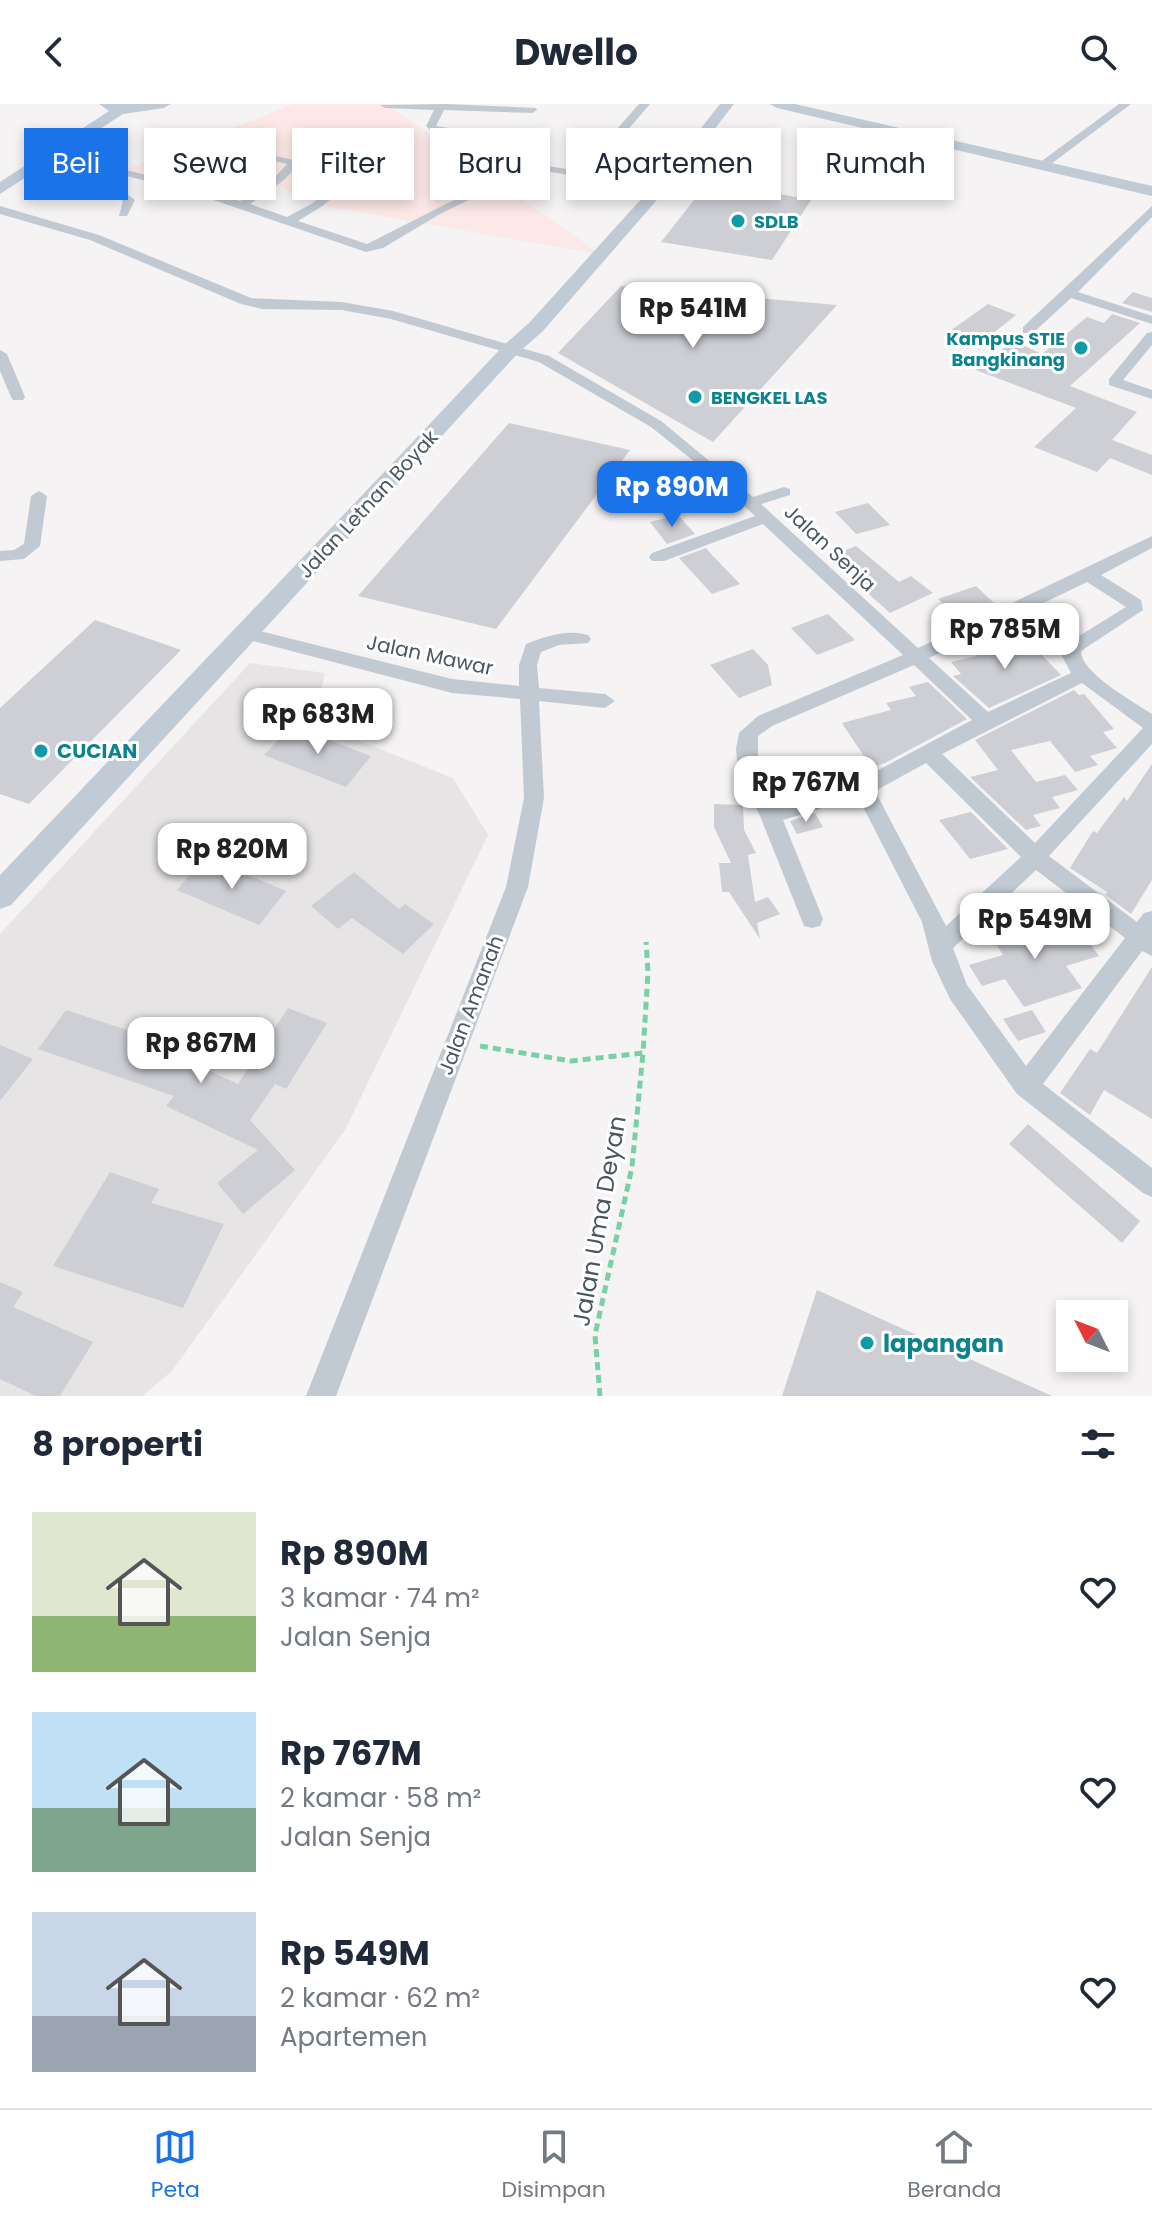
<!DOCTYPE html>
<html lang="id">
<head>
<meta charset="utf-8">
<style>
  body { margin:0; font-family:Poppins,sans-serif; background:#f2f2f3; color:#1f2937; height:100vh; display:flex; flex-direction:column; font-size:30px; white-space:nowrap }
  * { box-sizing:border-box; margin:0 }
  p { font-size:26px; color:#747a83 }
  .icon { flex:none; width:44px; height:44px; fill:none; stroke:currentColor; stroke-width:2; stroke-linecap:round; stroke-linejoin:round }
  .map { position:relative; height:1292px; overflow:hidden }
  .details { display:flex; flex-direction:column; background:#fff; flex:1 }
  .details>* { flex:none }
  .top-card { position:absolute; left:24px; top:24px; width:1104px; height:72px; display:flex; gap:16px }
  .needle { width:52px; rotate:312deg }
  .tools { position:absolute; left:1056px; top:1196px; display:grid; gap:16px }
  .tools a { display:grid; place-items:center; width:72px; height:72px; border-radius:0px; background:#fff; box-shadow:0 4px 12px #0003; font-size:40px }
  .price { position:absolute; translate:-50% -68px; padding:0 18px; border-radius:16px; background:#fff; color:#222; font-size:26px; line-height:52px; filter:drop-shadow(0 2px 4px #0008) }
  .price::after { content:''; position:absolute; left:50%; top:48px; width:24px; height:18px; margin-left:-12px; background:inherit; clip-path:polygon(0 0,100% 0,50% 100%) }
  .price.on { background:#1a73e8; color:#fff }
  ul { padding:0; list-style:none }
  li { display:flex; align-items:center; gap:24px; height:200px; padding:0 32px }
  li span { display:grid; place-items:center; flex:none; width:224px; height:160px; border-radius:0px; color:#555 }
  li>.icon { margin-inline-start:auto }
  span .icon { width:96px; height:96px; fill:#fffc; stroke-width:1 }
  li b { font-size:34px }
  h2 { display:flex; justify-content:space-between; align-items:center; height:96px; padding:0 32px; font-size:34px }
  .pill { padding:0 28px; border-radius:0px; background:#fff; box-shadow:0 4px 12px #0003; font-size:28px; line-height:72px }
  .pill.on { background:#1a73e8; color:#fff }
  header { display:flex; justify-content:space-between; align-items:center; height:104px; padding:0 32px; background:#fff; font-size:36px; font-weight:700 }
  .menu { display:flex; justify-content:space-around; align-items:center; height:112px; border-top:2px solid #e0e1e3; background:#fff; font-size:22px; color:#747a83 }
  .menu a { display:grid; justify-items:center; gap:4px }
  .menu .on { color:#1a73e8 }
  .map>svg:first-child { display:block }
  .education { fill:#e6e4e5 }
  .medical { fill:#fce8e6 }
  .building { fill:#cdcfd5 }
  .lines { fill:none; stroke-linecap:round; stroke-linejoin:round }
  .path { stroke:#7ad0a6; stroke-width:5; stroke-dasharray:8 5; stroke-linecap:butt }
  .street { fill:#c1cad2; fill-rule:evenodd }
  .secondary { fill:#c1cbd6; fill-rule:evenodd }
  .culture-dot { fill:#0f9aa8; stroke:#fff; stroke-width:3 }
  .labels { text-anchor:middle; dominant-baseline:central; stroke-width:6; stroke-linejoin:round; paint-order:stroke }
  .far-culture-label { font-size:18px; font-weight:bold; fill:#0d838f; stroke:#fff; text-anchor:start }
  .street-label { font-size:20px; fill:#4a5661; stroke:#fff }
  .culture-label { font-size:20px; font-weight:bold; fill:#0d838f; stroke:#fff; text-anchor:start }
  .near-street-label { font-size:24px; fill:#4a5661; stroke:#fff }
  .near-culture-label { font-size:24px; font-weight:bold; fill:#0d838f; stroke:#fff; text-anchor:start }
</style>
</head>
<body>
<header><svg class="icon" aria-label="back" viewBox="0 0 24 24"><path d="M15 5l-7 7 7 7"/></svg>Dwello<svg class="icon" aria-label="search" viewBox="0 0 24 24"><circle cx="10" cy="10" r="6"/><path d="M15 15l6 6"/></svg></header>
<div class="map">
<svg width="1152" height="1292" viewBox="0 0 1152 1292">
  <rect width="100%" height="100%" fill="#f5f3f3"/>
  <path class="education" d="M250 559 325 569 314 619 453 674 488 731 345 1026 172 1267 142 1292H0V830Z"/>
  <path class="medical" d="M294 0H386L600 150 317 101 272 79 115 70Z"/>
  <path class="building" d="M709 77 811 96 772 156 661 138Z
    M621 182 837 201 713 338 558 249Z
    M1133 188 1152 194V208L1122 199Z
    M988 200 1016 211 982 238 950 227Z
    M1112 210 1140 219 1070 282 1137 308 1112 336 1152 351V371L1110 354 1097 368 1034 343 1076 304 976 266 1013 237 1042 250 1087 213 1104 219Z
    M509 319 630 346 496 525 358 492Z
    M868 399 890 421 856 430 835 408Z
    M678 411 695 430 667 440 650 418Z
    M856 442 899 478 911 472 933 489 890 509 827 453Z
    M706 444 713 452 740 480 712 490 679 454Z
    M976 482 994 499 955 512 938 495Z
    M828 510 855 536 817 551 791 524Z
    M95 516 181 546 29 700 0 690V604Z
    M1021 529 1061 571 989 604 953 572 961 570 951 558 977 552 973 548 1004 540 999 534Z
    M753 545 768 561 772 581 739 594 710 561Z
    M928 578 967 615 885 659 871 663 842 619 891 606 886 599 916 592 909 583Z
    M1074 586 1079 591 1084 590 1114 625 1103 628 1117 644 1090 652 1098 661 1075 668 1050 637 1011 646 1036 678 1065 671 1078 686 1052 693 1060 704 1033 711 1041 722 1026 726 970 673 998 666 975 636Z
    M291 622 371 652 346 683 264 651Z
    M790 658 795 679 768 680 761 659Z
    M1152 660V776L1131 810 1106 791 1107 788 1070 764 1093 727 1097 729 1124 693 1127 697Z
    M714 700 743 701 744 726 756 749 748 751 755 798 768 793 780 810 757 819 760 835 729 788H722L719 759H731L714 723Z
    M971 708 1008 745 970 755 939 716Z
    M815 709 823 723 797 730 790 717Z
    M205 753 286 787 259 821 177 786Z
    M354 768 399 805 405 800 434 820 403 850 352 814 338 825 311 802Z
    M1040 806 1063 838 1084 832 1099 852 1066 862 1082 884 1024 903 1005 875 982 882 969 861 1003 851 992 834 1022 826 1013 814Z
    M1152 863V1015L1104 986 1090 1011 1060 989 1090 945 1097 949Z
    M288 904 327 919 286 985 275 980 250 1016 295 1066 243 1110 217 1079 258 1046 166 1002 174 992 38 945 66 906 185 945 180 953 238 980Z
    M1032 906 1046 928 1018 937 1003 915Z
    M0 941 33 955 0 997Z
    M1028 1020 1140 1117 1122 1139 1009 1040Z
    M110 1068 159 1085 151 1099 224 1120 183 1204 53 1162Z
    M0 1178 23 1188 13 1203 93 1238 60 1292H36L0 1275Z
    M817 1186 1052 1292H782Z"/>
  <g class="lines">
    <path class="path" d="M480 942 571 957 643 949 648 868 646 838
      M600 1292 595 1231 632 1063 643 949"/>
    <path class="street" d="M447 0 536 4 537 6 532 9 444 6 436 22 534 37 529 40 433 28 426 22 434 6 385 4 380 1Z
      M639 0H650L591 69 661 82V86L532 65 440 110 383 144 366 148 193 89 45 51 50 48 201 84 240 97 276 72 287 60 223 44V40L298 57V61L284 76 250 100 287 113 313 99 369 54H377V58L321 103 298 117 367 140 527 59 580 67Z
      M1119 0H1131L1047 63H1039V59Z
      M21 68 119 84 135 96 127 112H119L123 97 111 88 17 73V69Z
      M0 102 99 131 251 194 342 198 393 207 549 252 661 317 753 393 784 383 790 385V391L761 400 918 544 1152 432V444L1101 471 1141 496 1143 506 1081 547C1081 569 1134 598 1152 610V640L1049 752 1137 818 1144 809 1152 807V852L1142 847 1043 980 1152 1064V1093L1143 1089 1017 990 950 895 932 857 922 818 858 693 783 716 823 815 820 822 812 824 804 822 760 712 738 667 736 645 739 629 758 612 903 551 763 420 664 457H652L649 453 652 449 755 412 705 366 651 323 539 258 391 215 342 206 262 205 241 200 90 136 0 110ZM1087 478 1126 503 1066 540 1062 552 1071 569 988 608 929 554ZM914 561 972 616 856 678 776 702 758 667V632L772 622ZM1082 579 1143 624 1035 739 942 650ZM926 659 1021 753 946 822 875 687ZM1036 766 1125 834 1026 962 967 881 953 844Z
      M1152 102V113L1078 188 1152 212V220L1071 194 1033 229H1023V223Z
      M1152 228V241L1123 276 1152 286V295L1109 281V275L1147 229Z
      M0 246 7 250 25 293 23 296H13L11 293 0 267Z
      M39 387 47 392 40 442 24 455 0 457V447L14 446 24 440 31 392Z
      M248 524 452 575 519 582V561L526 540C547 532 566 525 588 531L591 535 588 539 559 541 541 548 537 561 539 584 605 590 615 597 605 604 539 597 544 694 528 783 336 1292H306L506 783 524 694 520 595 452 589 242 534 239 530 242 526Z"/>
    <path class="secondary" d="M99 0H171L164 4 123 10 0 90V78L109 7Z
      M720 0H734L682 67 543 227 518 249 11 801 0 805V771C168 594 337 419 504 241L529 219 672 61Z
      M770 0H795L1152 82V92L777 4Z"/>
  </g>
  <g class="culture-dot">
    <circle cx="738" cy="117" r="8"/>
    <circle cx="1081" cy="244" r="8"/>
    <circle cx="695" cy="293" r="8"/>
    <circle cx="41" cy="647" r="8"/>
    <circle cx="867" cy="1239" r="8"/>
  </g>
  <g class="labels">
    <g class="far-culture-label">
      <text x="754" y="117">SDLB</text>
      <text x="1065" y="234" text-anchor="end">Kampus STIE<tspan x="1065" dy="21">Bangkinang</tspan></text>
      <text x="711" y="293">BENGKEL LAS</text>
    </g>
    <g class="street-label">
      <text transform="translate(368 400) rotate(-47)">Jalan Letnan Boyak</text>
      <text transform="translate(830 444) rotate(43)">Jalan Senja</text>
      <text transform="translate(430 551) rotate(12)">Jalan Mawar</text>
      <text transform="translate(471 901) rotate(-69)">Jalan Amanah</text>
    </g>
    <g class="culture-label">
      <text x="57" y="647">CUCIAN</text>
    </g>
    <g class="near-street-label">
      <text transform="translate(599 1117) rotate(-80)">Jalan Uma Deyan</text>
    </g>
    <g class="near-culture-label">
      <text x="883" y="1239">lapangan</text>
    </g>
  </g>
</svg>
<div class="tools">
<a><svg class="needle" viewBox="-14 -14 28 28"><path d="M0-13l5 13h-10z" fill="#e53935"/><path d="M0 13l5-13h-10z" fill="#747a83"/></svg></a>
</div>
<b class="price" style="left:693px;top:246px">Rp 541M</b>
<b class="price on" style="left:672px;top:425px">Rp 890M</b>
<b class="price" style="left:1005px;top:567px">Rp 785M</b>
<b class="price" style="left:318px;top:652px">Rp 683M</b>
<b class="price" style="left:806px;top:720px">Rp 767M</b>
<b class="price" style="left:232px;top:787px">Rp 820M</b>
<b class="price" style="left:1035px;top:857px">Rp 549M</b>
<b class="price" style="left:201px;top:981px">Rp 867M</b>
<div class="top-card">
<a class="pill on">Beli</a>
<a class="pill">Sewa</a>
<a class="pill">Filter</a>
<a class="pill">Baru</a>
<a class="pill">Apartemen</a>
<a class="pill">Rumah</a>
</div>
</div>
<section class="details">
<h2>8 properti<svg class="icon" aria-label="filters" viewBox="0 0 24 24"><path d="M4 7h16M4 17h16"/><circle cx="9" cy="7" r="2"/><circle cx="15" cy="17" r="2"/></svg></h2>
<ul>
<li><span style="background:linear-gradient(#dfe7d0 65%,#8fb573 0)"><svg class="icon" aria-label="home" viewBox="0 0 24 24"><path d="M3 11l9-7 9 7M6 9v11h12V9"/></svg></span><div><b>Rp 890M</b><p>3 kamar · 74 m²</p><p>Jalan Senja</p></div><svg class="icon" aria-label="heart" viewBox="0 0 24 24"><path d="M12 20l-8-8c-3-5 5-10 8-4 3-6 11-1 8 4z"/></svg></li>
<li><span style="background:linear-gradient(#bfe0f5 60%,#7fa58c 0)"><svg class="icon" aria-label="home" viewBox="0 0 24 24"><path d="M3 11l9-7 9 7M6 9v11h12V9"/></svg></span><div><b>Rp 767M</b><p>2 kamar · 58 m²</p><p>Jalan Senja</p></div><svg class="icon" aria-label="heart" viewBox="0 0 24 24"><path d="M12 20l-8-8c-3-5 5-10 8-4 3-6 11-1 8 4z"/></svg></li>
<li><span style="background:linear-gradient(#c9d6e8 65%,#9aa5b1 0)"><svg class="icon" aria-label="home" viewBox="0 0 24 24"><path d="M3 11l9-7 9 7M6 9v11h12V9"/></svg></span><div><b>Rp 549M</b><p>2 kamar · 62 m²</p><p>Apartemen</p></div><svg class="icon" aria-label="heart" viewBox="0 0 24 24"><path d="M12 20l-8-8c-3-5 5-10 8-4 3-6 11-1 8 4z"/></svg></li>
</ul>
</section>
<nav class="menu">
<a class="on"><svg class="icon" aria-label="map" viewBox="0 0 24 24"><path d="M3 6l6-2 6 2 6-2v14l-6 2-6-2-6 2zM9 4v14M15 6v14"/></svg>Peta</a>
<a><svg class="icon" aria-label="saved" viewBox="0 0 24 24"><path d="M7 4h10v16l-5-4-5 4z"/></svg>Disimpan</a>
<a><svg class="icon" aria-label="home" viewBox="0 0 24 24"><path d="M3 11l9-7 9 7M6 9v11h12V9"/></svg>Beranda</a>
</nav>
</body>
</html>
